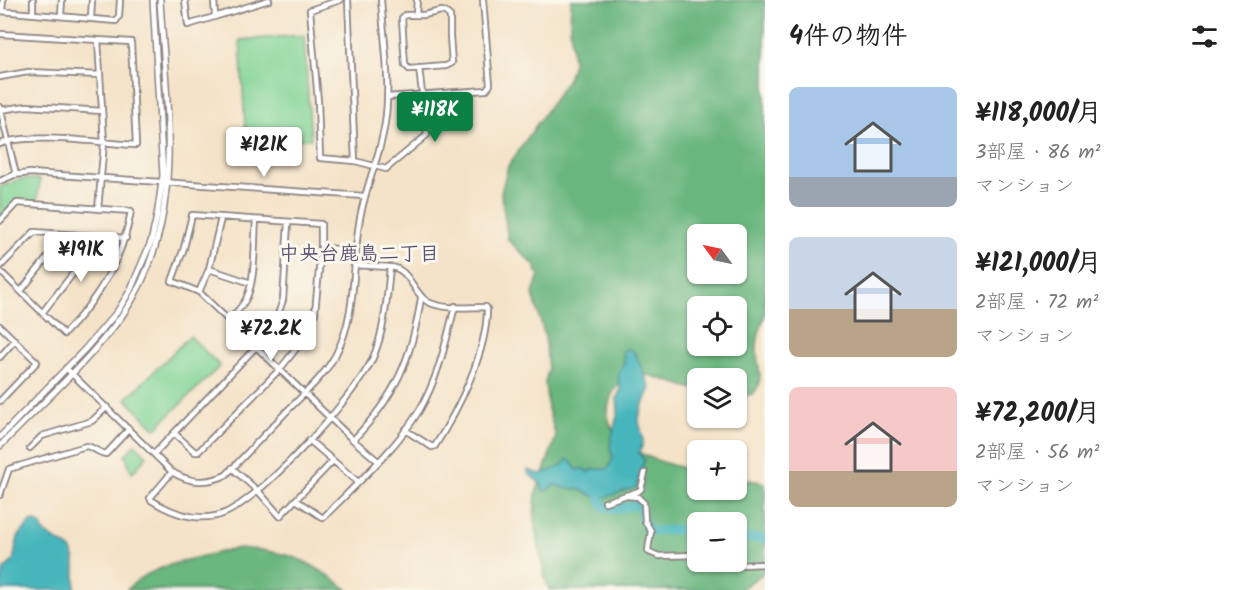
<!DOCTYPE html>
<html lang="ja">
<head>
<meta charset="utf-8">
<style>
  body { margin:0; font-family:Kalam,"Klee One",sans-serif; background:#f6f6f6; color:#222; height:100vh; display:flex; flex-direction:column; font-size:22px; white-space:nowrap }
  * { box-sizing:border-box; margin:0 }
  p { font-size:20px; color:#767676 }
  .icon { flex:none; width:33px; height:33px; fill:none; stroke:currentColor; stroke-width:2; stroke-linecap:round; stroke-linejoin:round }
  .map { position:relative; flex:1; overflow:hidden }
  .panel { display:flex; flex-direction:column; background:#fff; width:480px }
  .panel>* { flex:none }
  .needle { width:39px; rotate:303deg }
  .tools { position:absolute; left:687px; top:224px; display:grid; gap:12px }
  .tools a { display:grid; place-items:center; width:60px; height:60px; border-radius:9px; background:#fff; box-shadow:0 2px 4px #0004; font-size:30px }
  .price { position:absolute; translate:-50% -51px; padding:0 14px; border-radius:6px; background:#fff; color:#222; font-size:20px; line-height:39px; filter:drop-shadow(0 2px 3px #0008) }
  .price::after { content:''; position:absolute; left:50%; top:36px; width:18px; height:14px; margin-left:-9px; background:inherit; clip-path:polygon(0 0,100% 0,50% 100%) }
  .price.selected { background:#0b8043; color:#fff }
  ul { padding:0; list-style:none }
  li { display:flex; align-items:center; gap:18px; height:150px; padding:0 24px }
  li span { display:grid; place-items:center; flex:none; width:168px; height:120px; border-radius:9px; color:#555 }
  li>.icon { margin-inline-start:auto }
  span .icon { width:72px; height:72px; fill:#fffc; stroke-width:1 }
  li b { font-size:26px }
  h2 { display:flex; justify-content:space-between; align-items:center; height:72px; padding:0 24px; font-size:26px }
  main { display:flex; flex:1; min-height:0 }
  .map>svg:first-child { display:block }
  .green { fill:#82d495; stroke:#527b68; stroke-width:1.5 }
  .forest { fill:#69b67e; stroke:#466c5c; stroke-width:1.5; fill-rule:evenodd }
  .water { fill:#46b6bc; stroke:#346c7c; stroke-width:1.5 }
  .lines { fill:none; stroke-linecap:round; stroke-linejoin:round }
  .river { stroke:#46b6bc; stroke-width:9 }
  .minor-casing { stroke:#8b8282; stroke-width:8 }
  .tertiary-casing { stroke:#8b8282; stroke-width:8 }
  .minor { stroke:#fff; stroke-width:4.5 }
  .tertiary { stroke:#fff; stroke-width:5 }
  .labels { text-anchor:middle; dominant-baseline:central; stroke-width:6; stroke-linejoin:round; paint-order:stroke }
  .neighbourhood-label { font-size:20px; font-weight:bold; fill:#5a5474; stroke:#fbf7ec }
</style>
</head>
<body>
<main>
<div class="map">
<svg width="765" height="590" viewBox="0 0 765 590">
  <rect width="100%" height="100%" fill="#fbf7ec"/>
  <filter id="ink" filterUnits="userSpaceOnUse"><feTurbulence type="fractalNoise" baseFrequency=".0167" numOctaves="2"/><feDisplacementMap in="SourceGraphic" scale="12" xChannelSelector="R" yChannelSelector="G"/><feConvolveMatrix kernelMatrix="1 2 1 2 8 2 1 2 1" color-interpolation-filters="sRGB"/></filter>
  <filter id="wash" filterUnits="userSpaceOnUse"><feTurbulence type="fractalNoise" baseFrequency=".008" numOctaves="4" result="noise"/><feDisplacementMap in="SourceGraphic" scale="24" xChannelSelector="R" yChannelSelector="G"/><feGaussianBlur stdDeviation="1.35" result="paint"/><feColorMatrix in="noise" values="0 0 0 0 0 0 0 0 0 0 0 0 0 0 0 0 0 1.4 0 .05"/><feComposite in="paint" operator="in"/></filter>
  <g filter="url(#wash)">
    <rect width="100%" height="100%" fill="#f4e3c8"/>
    <path class="green" d="M304 35 311 139 246 143 240 40Z
      M20 179H40L37 202 16 201 0 218V187Z
      M190 336 220 366 155 429 126 399Z
      M135 444 147 456 132 473 125 455Z"/>
    <path class="forest" d="M571 0H765V314C761 326 756 340 757 353 758 369 765 381 753 394L737 397 736 378H698L697 390 648 375 618 385C611 392 609 401 608 410 606 450 668 465 697 471L698 489H736L737 478 765 483V572L740 590H549L544 575 534 520 536 493 556 437 548 409 545 383 548 370 545 337 533 294 539 275 534 265 508 240 501 193 508 166 568 79 573 63 570 26ZM698 234H736V273H698ZM698 306H736V345H698ZM698 522H736V561H698Z
      M238 548C255 549 273 551 290 556 308 561 333 578 348 590H127C150 563 204 557 238 548Z"/>
    <path class="water" d="M628 348 635 353 650 388C646 397 639 410 639 420 640 431 647 441 639 453L644 460 637 487 600 499 578 489H569L555 485 546 491 543 490 542 485 528 473V470L540 474C550 470 562 469 567 459L572 462 577 470 583 468 588 472 594 469H606L609 467 613 459 610 446 618 411 617 397 620 391 618 375 624 364 623 351Z
      M31 521 41 524 43 532 72 550 75 560V590H0L4 569 13 561 18 537Z"/>
    <g class="lines">
      <path class="river" d="M596 487C600 492 599 502 604 506 613 514 629 505 639 504L642 518 649 531 698 529
        M736 537 765 539"/>
    </g>
  </g>
  <g filter="url(#ink)">
    <g class="lines">
      <defs>
        <path id="minor" d="M185 0 188 25 269 0
          M214 0 215 16
          M340 0 310 10 318 101 320 158 355 161 386 169 427 135 419 68
          M348 0 355 161
          M0 11 116 21 119 16 120 0
          M2 11 3 0
          M441 11 445 12 450 16V36L452 63 446 66 409 69 405 65 402 18 405 15H424Z
          M33 13V0
          M416 14 417 0
          M61 15 62 0
          M91 18 92 0
          M0 34 98 40
          M0 77 28 72 100 75
          M387 97 486 90 490 85 483 0
          M0 107 16 175
          M0 110 27 106 102 111
          M0 144C26 132 104 143 136 145L131 42 98 40 104 143 98 209
          M0 181 14 175 30 173 364 196
          M0 221 17 203 131 211C123 259 98 299 64 334L0 271
          M356 250 321 248V224L192 215 184 248 172 281 199 292 353 440 378 461
          M0 267 34 232 126 238
          M390 267C410 268 413 294 428 302 444 310 468 307 486 307L487 309C487 353 458 410 435 446L432 447 405 430
          M209 269 251 283
          M21 291 47 258 61 235
          M199 292 209 269 221 218
          M42 313 79 266 94 236
          M229 320C236 313 243 306 247 297 256 276 254 243 256 220
          M0 326 37 362 0 401
          M0 357 15 340
          M66 368 172 472C190 483 206 484 226 475 247 453 268 431 289 409 306 392 325 375 336 354 357 314 352 267 359 224 364 189 380 158 385 123 391 83 384 40 381 0
          M174 433 195 452H198L280 369 307 335 315 313 321 248
          M309 440 358 482
          M353 440C396 396 412 358 421 298
          M30 448 42 436 92 421 107 407
          M154 454 256 347 275 323 283 300 288 223
          M232 468 259 492 280 516 332 462
          M172 472 150 498 151 500C170 512 192 521 216 516 254 509 354 397 372 360 385 331 387 298 390 267L354 265
          M0 495 9 469 86 446C94 447 98 453 106 454L129 429
          M627 496 638 497 644 503 645 521 651 531 648 550 649 552 659 556 698 555
          M296 500 323 518C356 484 394 451 419 411 438 379 446 342 455 306
          M605 502 639 491 641 489 645 473
          M719 561 740 565 765 564"/>
        <path id="tertiary" d="M0 437 85 349 117 312 130 291 151 242 157 216 163 175 153 0
          M0 446C41 404 86 364 121 317 188 224 166 107 160 0"/>
      </defs>
      <use href="#minor" class="minor-casing"/>
      <use href="#tertiary" class="tertiary-casing"/>
      <use href="#minor" class="minor"/>
      <use href="#tertiary" class="tertiary"/>
    </g>
  </g>
  <g class="labels">
    <g class="neighbourhood-label">
      <text x="359" y="255">中央台鹿島二丁目</text>
    </g>
  </g>
</svg>
<div class="tools">
<a><svg class="needle" viewBox="-14 -14 28 28"><path d="M0-13l5 13h-10z" fill="#e53935"/><path d="M0 13l5-13h-10z" fill="#767676"/></svg></a>
<a><svg class="icon" aria-label="locate" viewBox="0 0 24 24"><circle cx="12" cy="12" r="6"/><path d="M12 2v4M12 18v4M2 12h4M18 12h4"/></svg></a>
<a><svg class="icon" aria-label="layers" viewBox="0 0 24 24"><path d="M12 4l9 5-9 5-9-5zM3 14l9 5 9-5"/></svg></a>
<a>+</a>
<a>−</a>
</div>
<b class="price selected" style="left:435px;top:143px">¥118K</b>
<b class="price" style="left:264px;top:178px">¥121K</b>
<b class="price" style="left:81px;top:283px">¥191K</b>
<b class="price" style="left:271px;top:362px">¥72.2K</b>
</div>
<section class="panel">
<h2>4件の物件<svg class="icon" aria-label="filters" viewBox="0 0 24 24"><path d="M4 7h16M4 17h16"/><circle cx="9" cy="7" r="2"/><circle cx="15" cy="17" r="2"/></svg></h2>
<ul>
<li><span style="background:linear-gradient(#a9c7e8 75%,#9aa5b1 0)"><svg class="icon" aria-label="home" viewBox="0 0 24 24"><path d="M3 11l9-7 9 7M6 9v11h12V9"/></svg></span><div><b>¥118,000/月</b><p>3部屋 · 86 m²</p><p>マンション</p></div></li>
<li><span style="background:linear-gradient(#c9d6e8 60%,#b9a48a 0)"><svg class="icon" aria-label="home" viewBox="0 0 24 24"><path d="M3 11l9-7 9 7M6 9v11h12V9"/></svg></span><div><b>¥121,000/月</b><p>2部屋 · 72 m²</p><p>マンション</p></div></li>
<li><span style="background:linear-gradient(#f6c9c9 70%,#b9a48a 0)"><svg class="icon" aria-label="home" viewBox="0 0 24 24"><path d="M3 11l9-7 9 7M6 9v11h12V9"/></svg></span><div><b>¥72,200/月</b><p>2部屋 · 56 m²</p><p>マンション</p></div></li>
</ul>
</section>
</main>
</body>
</html>
